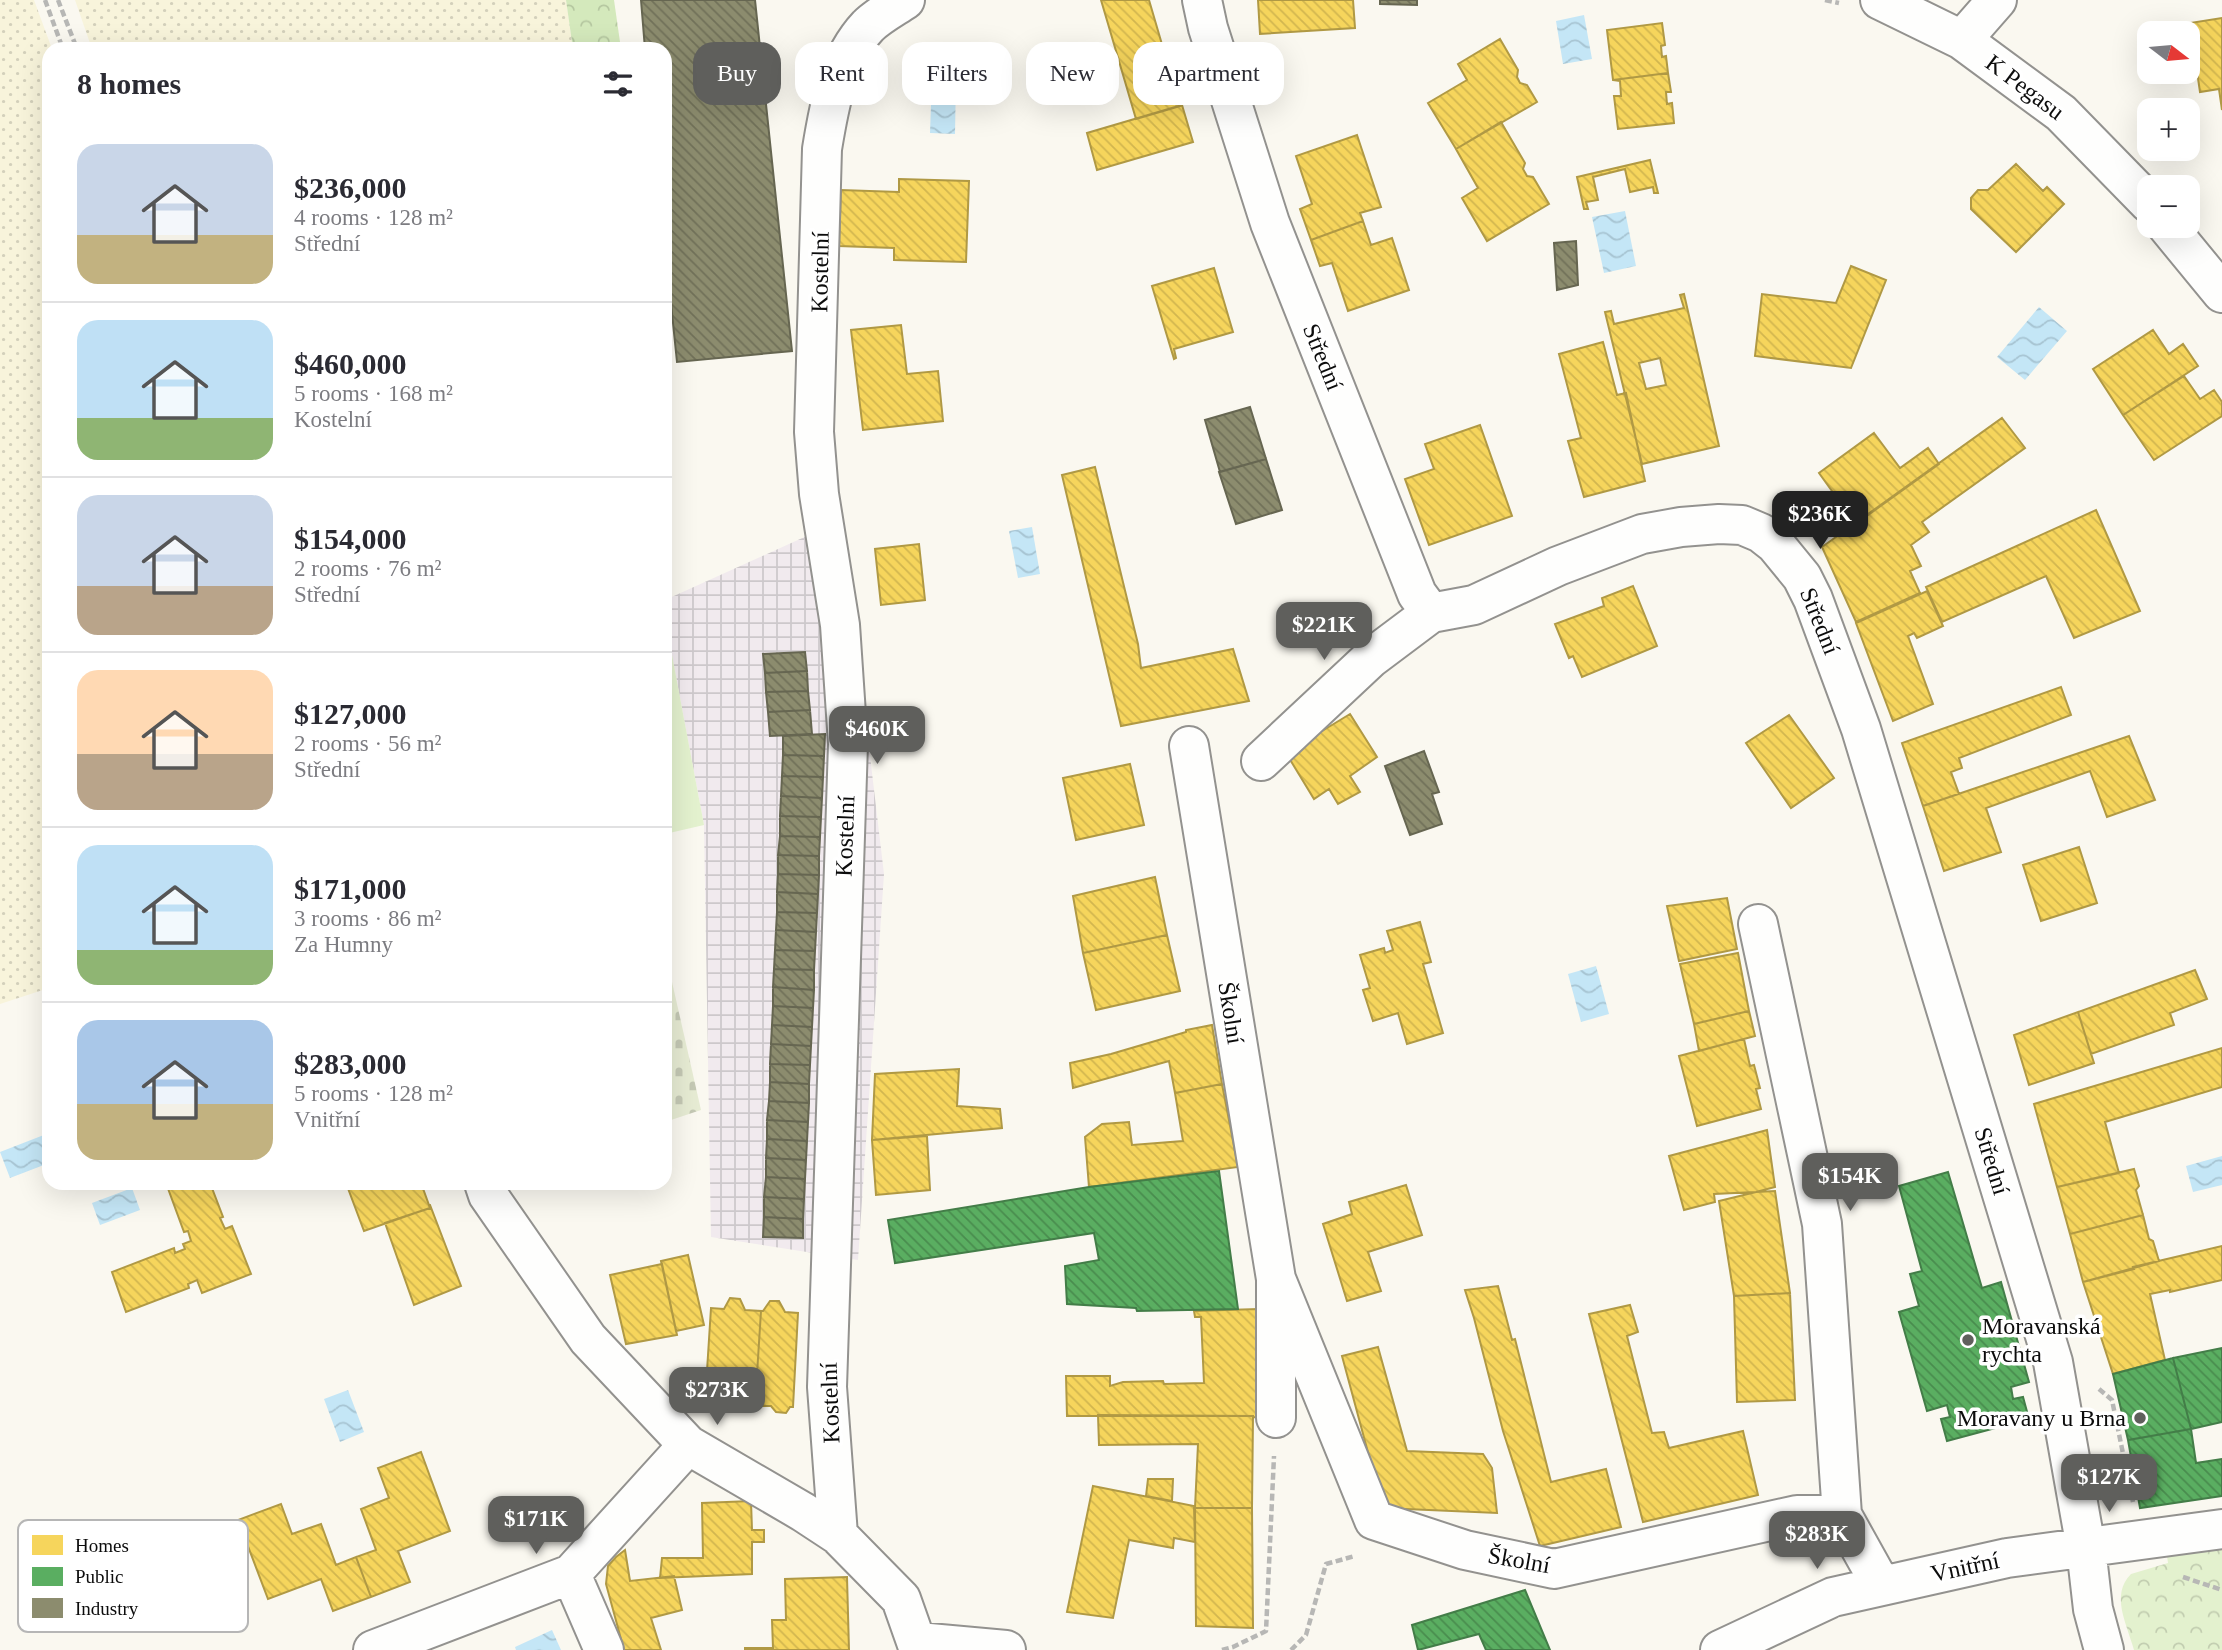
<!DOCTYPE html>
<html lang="en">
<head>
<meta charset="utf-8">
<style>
  body { margin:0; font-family:"Times New Roman",serif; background:#f2f2f3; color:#2b2b33; height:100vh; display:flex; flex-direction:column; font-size:26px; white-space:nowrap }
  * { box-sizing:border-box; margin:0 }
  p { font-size:23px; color:#7c7c81 }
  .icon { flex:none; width:38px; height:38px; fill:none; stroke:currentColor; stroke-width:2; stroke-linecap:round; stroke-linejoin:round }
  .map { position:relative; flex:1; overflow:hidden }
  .panel { position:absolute; left:42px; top:42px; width:630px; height:1148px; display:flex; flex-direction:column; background:#fff; border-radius:21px; box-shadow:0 7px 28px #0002 }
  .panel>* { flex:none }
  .banner { position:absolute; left:693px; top:42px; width:665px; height:63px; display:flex; gap:14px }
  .needle { width:46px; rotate:106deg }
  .buttons { position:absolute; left:2137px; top:21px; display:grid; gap:14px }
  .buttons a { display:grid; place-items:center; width:63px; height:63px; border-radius:14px; background:#fff; box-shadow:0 7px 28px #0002; font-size:35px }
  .price { position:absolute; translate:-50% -60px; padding:0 16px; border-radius:14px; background:#5f5f5c; color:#fff; font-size:23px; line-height:46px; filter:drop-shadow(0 2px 4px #0008) }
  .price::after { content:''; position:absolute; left:50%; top:42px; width:21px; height:16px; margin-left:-10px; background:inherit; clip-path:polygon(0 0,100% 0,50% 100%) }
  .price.current { background:#222; color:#fff }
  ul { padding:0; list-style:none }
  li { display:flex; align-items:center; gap:21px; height:175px; padding:0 35px }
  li+li { border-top:2px solid #e1e1e2 }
  li span { display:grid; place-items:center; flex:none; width:196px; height:140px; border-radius:21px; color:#555 }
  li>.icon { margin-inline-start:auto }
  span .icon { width:84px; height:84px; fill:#fffc; stroke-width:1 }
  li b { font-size:30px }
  h2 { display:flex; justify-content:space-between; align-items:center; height:84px; padding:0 35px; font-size:30px }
  .tag { padding:0 24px; border-radius:21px; background:#fff; box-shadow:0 7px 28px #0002; font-size:24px; line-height:63px }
  .tag.current { background:#5f5f5c; color:#fff }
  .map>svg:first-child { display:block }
  .industrial { fill:url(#industrial-grid) }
  .farmland { fill:url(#farmland-dots) }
  .grass { fill:#e3f1ce }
  .forest { fill:url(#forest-crowns) }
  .cemetery { fill:url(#cemetery-stones) }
  .park { fill:url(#park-crowns) }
  .water { fill:url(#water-waves) }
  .homes { fill:url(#homes-back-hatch); stroke:#b09944; stroke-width:2; fill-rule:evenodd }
  .public { fill:url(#public-back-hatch); stroke:#437d48; stroke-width:2 }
  .industry { fill:url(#industry-back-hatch); stroke:#666651; stroke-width:2 }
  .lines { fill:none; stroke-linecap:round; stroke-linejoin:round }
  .minor-casing { stroke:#93928f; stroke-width:42 }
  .path { stroke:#b7b7b5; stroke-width:4.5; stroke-dasharray:7 3.5; stroke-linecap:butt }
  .minor { stroke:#fefefd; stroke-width:38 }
  .poi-dot { fill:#5f5f5c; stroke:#fff; stroke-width:2.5 }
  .labels { text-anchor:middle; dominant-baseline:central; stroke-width:7; stroke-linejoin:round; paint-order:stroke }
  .street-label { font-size:24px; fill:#0c0c0c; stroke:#fff }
  .poi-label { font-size:24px; fill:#0c0c0c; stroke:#fff; text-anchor:start }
  .key { fill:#fff; stroke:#b6b6b6; stroke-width:2 }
  .key-label { font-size:19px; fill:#0c0c0c }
</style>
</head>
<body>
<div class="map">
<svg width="2222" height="1650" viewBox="0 0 2222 1650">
  <defs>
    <pattern id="industrial-grid" width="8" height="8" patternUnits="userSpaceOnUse" patternTransform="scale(1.75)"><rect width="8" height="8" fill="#f1eaee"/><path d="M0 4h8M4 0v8" fill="none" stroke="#cdc8cb"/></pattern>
    <pattern id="farmland-dots" width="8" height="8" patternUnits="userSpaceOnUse" patternTransform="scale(1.75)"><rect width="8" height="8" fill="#f8f4db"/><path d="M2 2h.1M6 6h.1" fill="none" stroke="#d3d0bb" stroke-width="1.8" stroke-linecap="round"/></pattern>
    <pattern id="forest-crowns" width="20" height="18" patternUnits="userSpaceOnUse" patternTransform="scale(1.75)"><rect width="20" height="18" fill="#d4e9bc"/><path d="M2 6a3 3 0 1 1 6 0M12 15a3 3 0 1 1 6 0" fill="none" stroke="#b5c7a0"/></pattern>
    <pattern id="cemetery-stones" width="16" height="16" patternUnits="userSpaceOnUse" patternTransform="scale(1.75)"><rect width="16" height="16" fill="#e6ebd3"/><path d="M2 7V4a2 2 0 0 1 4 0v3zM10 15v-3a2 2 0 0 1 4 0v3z" fill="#c4c8b4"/></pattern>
    <pattern id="park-crowns" width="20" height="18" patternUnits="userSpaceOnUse" patternTransform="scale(1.75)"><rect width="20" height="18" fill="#e3f1ce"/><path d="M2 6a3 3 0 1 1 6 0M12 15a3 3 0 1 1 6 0" fill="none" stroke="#c2cdb0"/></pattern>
    <pattern id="water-waves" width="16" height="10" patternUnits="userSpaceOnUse" patternTransform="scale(1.75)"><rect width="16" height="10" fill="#c4e6f6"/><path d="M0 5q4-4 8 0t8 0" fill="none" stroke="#a7c4d2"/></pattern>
    <pattern id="homes-back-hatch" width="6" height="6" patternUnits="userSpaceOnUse" patternTransform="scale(1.75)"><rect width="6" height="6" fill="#f6d55c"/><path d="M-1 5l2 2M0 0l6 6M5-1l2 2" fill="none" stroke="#d2b64f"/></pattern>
    <pattern id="public-back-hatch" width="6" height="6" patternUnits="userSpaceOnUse" patternTransform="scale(1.75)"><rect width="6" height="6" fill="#5aae61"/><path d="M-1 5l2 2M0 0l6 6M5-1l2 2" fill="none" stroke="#498c4e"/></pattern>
    <pattern id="industry-back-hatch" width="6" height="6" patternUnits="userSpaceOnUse" patternTransform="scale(1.75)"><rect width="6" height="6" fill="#8c8c6e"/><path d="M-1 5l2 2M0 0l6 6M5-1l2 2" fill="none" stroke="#717159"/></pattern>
  </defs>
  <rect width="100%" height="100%" fill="#faf8f0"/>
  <path class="industrial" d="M842 520 884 874 858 1260 711 1237 704 825 665 618V600Z"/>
  <path class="farmland" d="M0 0H34L52 49H49V988L0 1004Z
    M75 0H566L573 49H92Z"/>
  <path class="grass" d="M665 618 704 825 665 834Z"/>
  <path class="forest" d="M566 0H614L621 49H573Z"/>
  <path class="cemetery" d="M665 951 701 1110 665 1122Z"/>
  <path class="park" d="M2222 1548V1650H2134C2127 1624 2110 1595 2131 1574L2168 1563 2167 1556Z"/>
  <path class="water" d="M1584 15 1592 59 1563 64 1556 21Z
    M932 77 956 78 955 134 930 133Z
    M1625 211 1636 266 1604 273 1592 217Z
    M2039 307 2067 331 2025 380 1997 357Z
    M1032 527 1040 574 1018 578 1009 531Z
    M1596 966 1609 1014 1581 1022 1568 974Z
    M49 1133V1163L10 1178 0 1152Z
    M2222 1156V1185L2193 1192 2186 1166Z
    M132 1188 140 1210 100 1225 92 1203Z
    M348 1390 364 1432 340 1442 324 1399Z
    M552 1630 561 1650H516L515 1647Z"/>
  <path class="homes" d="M1101 0H1149L1180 106 1136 119Z
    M1258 0H1353L1355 28 1260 34Z
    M2222 18V110L2219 89 2200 92 2190 23Z
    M1662 23 1665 45 1661 46 1662 57 1666 56 1668 73 1613 80 1607 30Z
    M1500 39 1518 70 1517 77 1520 83 1527 85 1537 102 1456 149 1428 103 1467 80 1458 64Z
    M1668 73 1671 92H1666L1667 104 1672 103 1674 123 1618 129 1614 96H1621L1620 81 1613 80Z
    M1182 105 1193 142 1097 170 1087 133Z
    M1501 122 1525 163 1523 169 1527 176 1533 177 1549 204 1487 241 1462 198 1478 188 1456 149Z
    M1357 135 1381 207 1360 213 1363 221 1311 240 1300 209 1312 204 1296 156Z
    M1650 160 1658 193H1654L1653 187 1630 192 1625 169 1593 177 1598 200 1586 202 1588 209H1584L1577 177Z
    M2016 164 2043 191 2047 187 2064 204 2016 252 1971 209V198L1978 190H1988Z
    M899 179 969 181 966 262 894 260V248L839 246 841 190 899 192Z
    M1363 221 1371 245 1392 238 1409 290 1348 311 1332 263 1320 266 1311 240Z
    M1851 266 1886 280 1851 368 1755 356 1762 294 1836 303Z
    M1214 268 1233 332 1174 349 1176 358 1174 359 1152 286Z
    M1684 294 1719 446 1642 464 1605 312 1611 311 1614 324 1684 308 1680 295ZM1660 358 1666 385 1646 389 1639 363Z
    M901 325 907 374 938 371 943 421 863 430 851 330Z
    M2153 330 2169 354 2183 344 2198 366 2123 415 2093 369Z
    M1603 342 1617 395 1626 393 1645 481 1584 497 1568 441 1581 438 1559 354Z
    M2184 376 2200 399 2214 390 2222 402V416L2154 460 2123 415Z
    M2002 418 2025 448 1922 522 1929 532 1911 545 1921 566 1910 571 1920 593 1856 622 1822 547Z
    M1480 425 1512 516 1429 545 1405 479 1434 469 1425 444Z
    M1874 433 1900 468 1928 448 1939 464 1850 528 1837 508 1842 505 1819 473Z
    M1095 467 1138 644 1141 668 1233 649 1249 701 1121 726 1062 475Z
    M2096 510 2140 611 2074 638 2046 576 1942 622 1926 587Z
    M919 544 925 600 881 605 875 549Z
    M1633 586 1657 646 1582 677 1573 656 1569 658 1555 624 1604 606 1602 598Z
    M1927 591 1943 626 1917 638 1914 633 1908 636 1933 704 1893 721 1856 623Z
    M2061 687 2071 715 1959 758 1962 768 1951 772 1959 794 1923 806 1902 743Z
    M1350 714 1377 757 1350 776 1360 792 1338 804 1329 789 1314 799 1286 753Z
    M1789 715 1834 778 1791 808 1746 743Z
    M2129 736 2155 800 2107 817 2090 771 1986 808 2001 852 1944 871 1923 806Z
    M1130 764 1144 825 1076 840 1063 778Z
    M2079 847 2097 903 2041 921 2023 865Z
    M1155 877 1167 935 1083 953 1073 896Z
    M1727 898 1737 949 1679 961 1667 906Z
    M1420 922 1431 962 1423 964 1443 1033 1407 1044 1398 1013 1373 1021 1363 990 1370 988 1360 955 1384 948 1385 953 1393 950 1387 931Z
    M1167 935 1180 991 1096 1010 1083 953Z
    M1738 953 1749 1011 1694 1024 1680 964Z
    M2195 970 2207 999 2170 1013 2174 1025 2091 1054 2078 1012Z
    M1749 1011 1755 1036 1699 1051 1694 1024Z
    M2078 1012 2094 1063 2029 1085 2014 1035Z
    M1212 1025 1222 1084 1175 1093 1169 1061 1073 1088 1070 1063 1111 1054 1186 1032V1030Z
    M1744 1039 1750 1066 1754 1065 1760 1088 1756 1089 1761 1109 1697 1126 1679 1056Z
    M2222 1048V1087L2105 1122 2119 1173 2057 1187 2034 1104Z
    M959 1069 957 1106 1000 1109 1002 1128 872 1140 875 1074Z
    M1222 1084 1238 1167 1089 1187 1085 1137 1102 1124 1129 1122 1132 1145 1183 1141 1175 1093Z
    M1767 1130 1775 1187 1756 1192 1714 1194 1715 1202 1684 1210 1669 1156Z
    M927 1136 930 1190 876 1195 872 1140Z
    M2134 1169 2139 1186 2136 1190 2143 1215 2070 1234 2057 1187Z
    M166 1183H210L223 1217 220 1218 225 1229 232 1226 251 1274 202 1293 197 1280 188 1284 189 1288 126 1312 112 1272 174 1248 175 1253 185 1249 183 1244 191 1241 188 1231 184 1232Z
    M346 1183H421L430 1208 364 1231Z
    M1406 1185 1422 1235 1368 1252 1381 1291 1347 1301 1323 1224 1352 1214 1349 1202Z
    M1775 1191 1790 1293 1734 1296 1719 1201 1756 1192Z
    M429 1205H430L461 1286 414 1305 385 1223 430 1208Z
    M2143 1215 2149 1239 2153 1241 2159 1261 2083 1282 2070 1234Z
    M2222 1246V1280L2170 1292V1290L2150 1294 2165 1360 2113 1374 2083 1282 2134 1269 2133 1267Z
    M688 1255 704 1325 676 1331 661 1261Z
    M662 1264 677 1335 626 1344 610 1275Z
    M1498 1286 1512 1340 1515 1339 1551 1482 1606 1469 1621 1527 1540 1546 1503 1431 1474 1318 1465 1290Z
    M1790 1293 1795 1400 1737 1402 1734 1296Z
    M730 1298 740 1299 745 1310 761 1311 755 1406 727 1404 721 1410 712 1409 705 1402 711 1308 724 1309Z
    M770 1301H779L785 1312 798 1313 793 1407H790L786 1413 776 1412 771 1406H755L761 1311H763Z
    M1630 1305 1638 1332 1627 1336 1652 1433 1664 1432 1669 1448 1743 1431 1758 1495 1643 1522 1589 1314Z
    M1258 1309 1262 1418 1253 1417V1416H1067L1066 1376H1110V1386L1123 1382 1163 1381 1164 1384 1204 1383 1201 1317H1195L1194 1311Z
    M1378 1347 1407 1451 1483 1454 1492 1468 1497 1513 1383 1508 1342 1356Z
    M1098 1415 1253 1416 1252 1508H1195L1198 1444 1099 1445Z
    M421 1452 450 1531 398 1551 410 1582 371 1597 356 1557 376 1550 361 1509 389 1498 378 1468Z
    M1148 1479H1173L1172 1501 1146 1496Z
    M1093 1486 1194 1506 1195 1542 1174 1538 1173 1548 1129 1540 1113 1618 1067 1612Z
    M751 1501 752 1530H764V1542H752V1574L660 1578 662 1558H703L702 1503Z
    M281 1504 292 1534 321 1524 336 1565 356 1557 371 1597 333 1611 321 1579 268 1599 238 1520Z
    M1195 1508H1252L1253 1628 1196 1626Z
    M625 1550 630 1581 674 1576 682 1610 651 1618 661 1650H624L606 1584 608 1566 616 1557Z
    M847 1577 849 1650H745V1648H773L772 1620H786L785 1579Z"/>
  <path class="public" d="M1219 1171 1238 1309 1137 1311 1136 1308 1067 1304 1065 1266 1099 1260 1094 1233 895 1263 888 1220 1089 1187Z
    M1948 1172 1982 1288 2001 1282 2029 1382 2011 1387 2013 1399 2023 1397 2029 1419 1947 1441 1941 1419 1950 1417 1947 1405 1927 1411 1899 1312 1919 1306 1910 1274 1922 1271 1899 1186Z
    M2222 1348V1422L2191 1429 2173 1358Z
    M2173 1358 2191 1429 2128 1440 2113 1374Z
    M2191 1429 2196 1463 2222 1459V1496L2140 1508 2128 1440Z
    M1525 1590 1550 1650H1486L1479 1634 1418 1650 1412 1625Z"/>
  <path class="industry" d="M641 0H755L792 351 677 362 665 245V49H645Z
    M1380 0H1417V5L1380 4Z
    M1576 241 1578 285 1557 290 1554 243Z
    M1250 407 1266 459 1220 472 1205 420Z
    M1266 459 1282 510 1236 524 1219 472Z
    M805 652 807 671 765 673 763 654Z
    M807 671 808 691 766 692 765 673Z
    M808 691 810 710 768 712 766 692Z
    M810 710 812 734 770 736 768 712Z
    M825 734 824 756 783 755V736Z
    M1424 751 1439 792 1432 794 1442 824 1410 835 1385 766Z
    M783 755 824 756 823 777 782 776Z
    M782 776 823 777 822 798 781 796Z
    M781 796 822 798 821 817 780 816Z
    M780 816 821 817 820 837 780 836Z
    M780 836 820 837 819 856 778 855Z
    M778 855 819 856V875L778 874Z
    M778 874 819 875 818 894 777 892Z
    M777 892 818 894 817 913 777 912Z
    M777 912 817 913 816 932 776 930Z
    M776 930 816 932 815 951 775 950Z
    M775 950 815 951 814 970 774 969Z
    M774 969 814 970V990L773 987Z
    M773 987 814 990 813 1008 773 1006Z
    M773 1006 813 1008 812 1027 772 1025Z
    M772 1025 812 1027 811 1046 771 1044Z
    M771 1044 811 1046 810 1065 770 1064Z
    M770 1064 810 1065 809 1084 770 1082Z
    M770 1082 809 1084V1103L769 1101Z
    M769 1101 809 1103 808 1122 767 1120Z
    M767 1120 808 1122 807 1141 767 1139Z
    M767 1139 807 1141 806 1160 766 1158Z
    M766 1158 806 1160 805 1179 766 1177Z
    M766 1177 805 1179 804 1199 764 1197Z
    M764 1197 804 1199 803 1219 764 1217Z
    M764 1217 803 1219V1238L763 1237Z"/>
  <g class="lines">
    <defs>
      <path id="minor" d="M1202 0 1208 28 1270 223 1417 594 1431 613 1474 605 1558 566 1642 534 1681 527 1719 524 1742 525 1761 533 1775 544 1802 577 1813 599 1861 729 2053 1362 2086 1548 2093 1609 2104 1650
        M1880 0 1962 40 2061 113 2149 203
        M1962 40 1997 0
        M2167 226 2222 293
        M1189 746 1276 1279V1418
        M1261 761 1371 658 1431 613
        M1758 924 1822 1224 1842 1515
        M484 1183 488 1195 588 1339 688 1445 803 1512 838 1535 901 1599 919 1650
        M1276 1279 1374 1520 1465 1550 1554 1569 1797 1515H1842L1881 1585
        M838 1535 827 1387 848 744 840 625 819 494 814 432 822 149C829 106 837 59 868 26 878 16 893 8 905 0
        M571 1574 604 1650
        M918 1642 1006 1650
        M373 1650 571 1574 688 1445
        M1720 1650 1833 1597 2007 1558 2222 1529"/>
    </defs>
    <use href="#minor" class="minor-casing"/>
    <path class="path" d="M45 0 63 49
      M58 0 77 49
      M1825 0 1839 3
      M2099 1389 2112 1400 2133 1502
      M2183 1577 2222 1590
      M1222 1650 1233 1647 1266 1631 1274 1456
      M1291 1650 1306 1635 1326 1564 1355 1556"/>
    <use href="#minor" class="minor"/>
  </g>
  <g class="poi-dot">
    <circle cx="1968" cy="1340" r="7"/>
    <circle cx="2140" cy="1418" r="7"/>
  </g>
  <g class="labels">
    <g class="street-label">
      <text transform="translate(2025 87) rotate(37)">K Pegasu</text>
      <text transform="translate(820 272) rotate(-89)">Kostelní</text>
      <text transform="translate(1323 357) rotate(68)">Střední</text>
      <text transform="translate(1820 621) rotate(68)">Střední</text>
      <text transform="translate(845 836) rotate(-88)">Kostelní</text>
      <text transform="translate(1231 1013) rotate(81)">Školní</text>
      <text transform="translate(1992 1161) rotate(73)">Střední</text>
      <text transform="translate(830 1403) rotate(-92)">Kostelní</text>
      <text transform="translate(1519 1560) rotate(10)">Školní</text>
      <text transform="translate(1965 1567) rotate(-12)">Vnitřní</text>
    </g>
    <g class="poi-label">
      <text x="1982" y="1326">Moravanská<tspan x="1982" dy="28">rychta</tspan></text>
      <text x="2126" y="1418" text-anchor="end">Moravany u Brna</text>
    </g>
  </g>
  <rect x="18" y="1520" width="230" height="112" rx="10" class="key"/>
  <rect x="32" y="1535" width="31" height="20" fill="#f6d55c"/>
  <rect x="32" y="1567" width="31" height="19" fill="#5aae61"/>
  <rect x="32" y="1598" width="31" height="20" fill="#8c8c6e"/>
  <g class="key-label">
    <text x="75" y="1552">Homes</text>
    <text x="75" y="1583">Public</text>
    <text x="75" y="1615">Industry</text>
  </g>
</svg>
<div class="buttons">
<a><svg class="needle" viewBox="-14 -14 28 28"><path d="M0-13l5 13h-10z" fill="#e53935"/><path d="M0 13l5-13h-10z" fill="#7c7c81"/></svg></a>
<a>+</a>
<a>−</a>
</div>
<b class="price current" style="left:1820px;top:551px">$236K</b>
<b class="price" style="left:1324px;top:662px">$221K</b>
<b class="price" style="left:877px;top:766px">$460K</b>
<b class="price" style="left:1850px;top:1213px">$154K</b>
<b class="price" style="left:717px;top:1427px">$273K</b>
<b class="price" style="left:2109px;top:1514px">$127K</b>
<b class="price" style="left:536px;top:1556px">$171K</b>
<b class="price" style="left:1817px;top:1571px">$283K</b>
<div class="banner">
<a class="tag current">Buy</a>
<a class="tag">Rent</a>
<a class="tag">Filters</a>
<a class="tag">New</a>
<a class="tag">Apartment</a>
</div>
<section class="panel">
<h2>8 homes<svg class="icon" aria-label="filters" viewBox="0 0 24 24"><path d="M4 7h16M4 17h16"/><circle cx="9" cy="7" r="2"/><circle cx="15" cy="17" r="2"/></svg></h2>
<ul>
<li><span style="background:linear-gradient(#c9d6e8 65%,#c2b280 0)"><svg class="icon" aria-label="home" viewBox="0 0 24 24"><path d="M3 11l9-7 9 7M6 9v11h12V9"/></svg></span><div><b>$236,000</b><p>4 rooms · 128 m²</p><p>Střední</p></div></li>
<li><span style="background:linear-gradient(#bfe0f5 70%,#8fb573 0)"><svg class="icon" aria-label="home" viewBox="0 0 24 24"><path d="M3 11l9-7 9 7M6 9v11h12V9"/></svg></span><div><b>$460,000</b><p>5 rooms · 168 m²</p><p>Kostelní</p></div></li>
<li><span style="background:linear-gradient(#c9d6e8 65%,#b9a48a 0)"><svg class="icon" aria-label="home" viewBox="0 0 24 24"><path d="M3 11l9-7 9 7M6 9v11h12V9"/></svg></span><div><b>$154,000</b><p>2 rooms · 76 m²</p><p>Střední</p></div></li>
<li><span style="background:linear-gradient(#ffd9b3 60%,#b9a48a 0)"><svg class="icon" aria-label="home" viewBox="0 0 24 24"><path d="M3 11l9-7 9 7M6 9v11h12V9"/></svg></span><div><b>$127,000</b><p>2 rooms · 56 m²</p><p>Střední</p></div></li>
<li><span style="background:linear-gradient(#bfe0f5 75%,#8fb573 0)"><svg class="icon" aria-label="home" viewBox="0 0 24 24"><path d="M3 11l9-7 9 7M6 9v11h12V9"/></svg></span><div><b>$171,000</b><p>3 rooms · 86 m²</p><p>Za Humny</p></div></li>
<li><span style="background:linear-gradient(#a9c7e8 60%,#c2b280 0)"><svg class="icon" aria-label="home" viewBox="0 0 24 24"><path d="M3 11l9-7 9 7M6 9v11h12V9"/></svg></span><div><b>$283,000</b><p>5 rooms · 128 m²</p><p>Vnitřní</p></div></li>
</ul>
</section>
</div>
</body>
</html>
